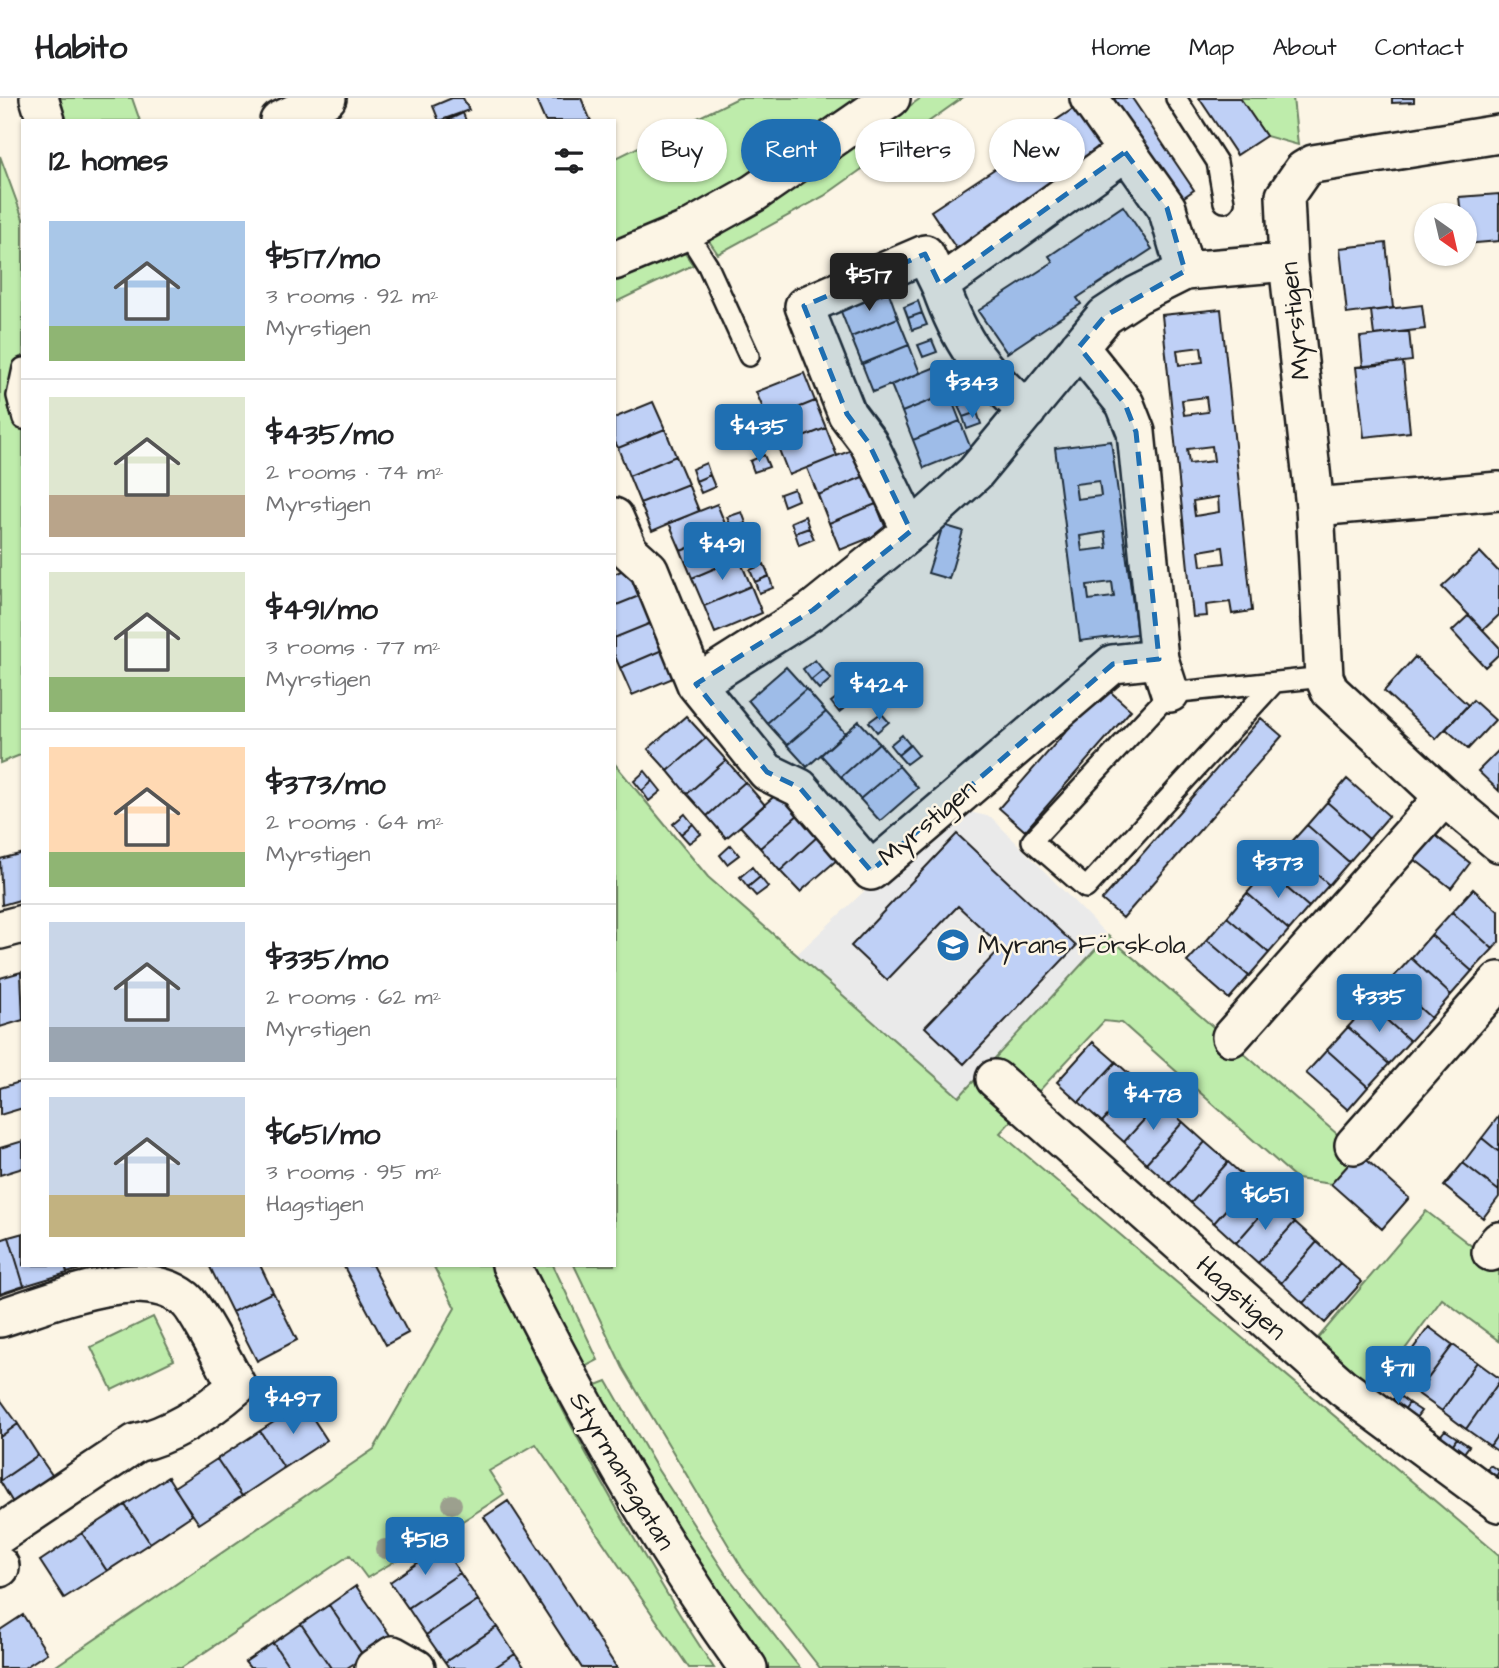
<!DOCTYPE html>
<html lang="en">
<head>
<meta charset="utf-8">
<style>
  body { margin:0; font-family:"Architects Daughter",sans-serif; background:#f2f2f2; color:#202124; height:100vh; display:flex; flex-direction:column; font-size:26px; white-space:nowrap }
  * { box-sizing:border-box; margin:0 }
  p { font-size:23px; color:#757577 }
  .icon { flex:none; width:38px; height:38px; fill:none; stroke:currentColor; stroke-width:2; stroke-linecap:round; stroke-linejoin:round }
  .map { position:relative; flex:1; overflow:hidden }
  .details { position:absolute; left:21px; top:21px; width:595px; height:1148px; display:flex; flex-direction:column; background:#fff; border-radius:0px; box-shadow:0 2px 5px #0004 }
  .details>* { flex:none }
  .top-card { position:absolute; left:637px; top:21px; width:665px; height:63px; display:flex; gap:14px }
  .needle { width:46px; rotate:146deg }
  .controls { position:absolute; left:1414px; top:105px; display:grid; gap:14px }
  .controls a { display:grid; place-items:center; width:63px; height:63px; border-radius:50%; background:#fff; box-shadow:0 2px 5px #0004; font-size:35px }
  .price { position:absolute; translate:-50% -60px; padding:0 16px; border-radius:7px; background:#1f6fb2; color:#fff; font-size:23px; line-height:46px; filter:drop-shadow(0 2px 4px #0008) }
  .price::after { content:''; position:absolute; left:50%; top:42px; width:21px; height:16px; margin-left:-10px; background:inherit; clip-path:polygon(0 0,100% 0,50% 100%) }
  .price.on { background:#222; color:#fff }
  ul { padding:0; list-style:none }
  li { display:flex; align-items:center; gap:21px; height:175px; padding:0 28px }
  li+li { border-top:2px solid #e0e0e0 }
  li span { display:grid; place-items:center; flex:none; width:196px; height:140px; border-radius:0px; color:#555 }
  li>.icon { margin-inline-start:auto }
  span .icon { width:84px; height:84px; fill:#fffc; stroke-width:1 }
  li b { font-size:30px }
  h2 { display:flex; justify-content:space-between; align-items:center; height:84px; padding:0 28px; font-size:30px }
  .chip { padding:0 24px; border-radius:32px; background:#fff; box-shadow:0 2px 5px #0004; font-size:24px; line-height:63px }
  .chip.on { background:#1f6fb2; color:#fff }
  header { display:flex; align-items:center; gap:42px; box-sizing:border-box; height:98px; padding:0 35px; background:#fff; border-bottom:2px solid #e0e0e0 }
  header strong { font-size:33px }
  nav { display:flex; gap:38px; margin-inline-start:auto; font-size:24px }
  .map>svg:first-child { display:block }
  .built { fill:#eaeaea }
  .green { fill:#beecab; stroke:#6d8464; stroke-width:2 }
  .building { fill:#bfd0f6; stroke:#1c1c1c; stroke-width:2; fill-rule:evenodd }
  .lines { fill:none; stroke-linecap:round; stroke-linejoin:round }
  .service-casing { stroke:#1c1c1c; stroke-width:24 }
  .minor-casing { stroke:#1c1c1c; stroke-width:42 }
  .service { stroke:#fcf5e5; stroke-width:19 }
  .minor { stroke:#fcf5e5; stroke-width:37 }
  .tree { fill:#9ca08e }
  .marked { fill:#1f6fb2; fill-opacity:0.2; stroke:#1f6fb2; stroke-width:5; stroke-dasharray:14 9; stroke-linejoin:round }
  .labels { text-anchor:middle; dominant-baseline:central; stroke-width:5; stroke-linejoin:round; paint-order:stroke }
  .street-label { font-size:26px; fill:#1c1c1c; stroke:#fcf5e5 }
  .poi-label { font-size:26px; fill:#1c1c1c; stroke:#fcf5e5; text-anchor:start }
</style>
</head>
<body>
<header>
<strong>Habito</strong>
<nav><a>Home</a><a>Map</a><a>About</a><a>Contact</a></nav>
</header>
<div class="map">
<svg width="1499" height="1570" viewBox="0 0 1499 1570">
  <rect width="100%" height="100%" fill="#fcf5e5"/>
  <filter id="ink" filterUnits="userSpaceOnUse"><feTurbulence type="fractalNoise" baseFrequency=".0143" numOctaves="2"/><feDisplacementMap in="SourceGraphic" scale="14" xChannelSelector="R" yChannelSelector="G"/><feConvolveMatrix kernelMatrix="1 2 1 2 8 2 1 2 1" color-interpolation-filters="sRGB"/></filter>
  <g filter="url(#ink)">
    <path class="built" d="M953 710 991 719 1108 838 960 999 796 857Z"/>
    <path class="green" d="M60 0H132L140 23H67Z
      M738 0H863C779 57 709 105 614 144V61Z
      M921 0H962L824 98 718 156 709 143 713 135 860 43Z
      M1240 0H1293L1298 47 1266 38Z
      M0 58 23 121V656L0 665Z
      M684 154 693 167 614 205V178Z
      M614 665 708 779 959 999 1108 838 1359 1055 1331 1086 1297 1081 1122 925 1104 923 1000 1035 1499 1457V1570H820L742 1470 623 1270 574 1167H614Z
      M1426 1113 1499 1169V1243L1442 1201 1372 1296 1313 1246Z
      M433 1167H490C557 1306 629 1441 714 1570H689L536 1346 489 1373 504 1396C460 1427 412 1452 367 1480L350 1457 181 1570H53L374 1351 455 1210Z
      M525 1167H553L598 1262 579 1272Z
      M153 1219 174 1262 112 1292 91 1249Z
      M607 1283 658 1372 725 1475 800 1570H761L589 1290Z"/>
    <path class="building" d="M452 0H463L469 12 439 23 433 8Z
      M535 0H581L591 23H545Z
      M1099 0H1132L1194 92 1171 108Z
      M1199 0H1240L1266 38 1237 57Z
      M1392 0H1414V4L1392 5Z
      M1076 9 1104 51 960 156 931 113 1005 64 1002 58Z
      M463 15 466 23H446Z
      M1499 96V143L1465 146V117H1461L1459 99Z
      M1123 108 1152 151 1077 200 1081 206 1007 255 978 213 1053 164 1049 158Z
      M1386 145 1393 210 1347 216 1340 150Z
      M888 192 898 220 851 239 840 211Z
      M918 203 922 215 908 220 904 209Z
      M1422 207 1425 231 1374 237 1371 213Z
      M1221 211 1252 513 1232 516 1230 504 1206 507 1207 518 1193 519 1162 217ZM1201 249 1203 264 1179 267 1177 252ZM1206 299 1208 314 1184 317 1182 302ZM1212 348 1214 363 1189 366 1187 351ZM1218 399 1219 414 1195 418 1193 403ZM1223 449 1225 465 1201 468 1199 453Z
      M922 215 927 227 912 232 908 220Z
      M898 220 909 247 862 266 851 239Z
      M1409 233 1412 263 1363 269 1360 239Z
      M932 242 937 254 923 259 918 247Z
      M909 247 920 275 873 294 862 266Z
      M1403 264 1410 334 1364 339 1356 269Z
      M938 268 949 295 902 314 891 287Z
      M962 274 967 286 953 292 948 280Z
      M804 275 815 303 768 322 756 294Z
      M949 295 960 323 913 342 902 314Z
      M972 302 977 314 963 319 958 308Z
      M815 303 826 330 778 349 768 322Z
      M653 304 665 331 618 350 614 342V320Z
      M977 314 981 326 967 331 963 319Z
      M750 318 754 330 740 335 735 323Z
      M960 323 971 351 924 370 913 342Z
      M754 330 758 341 744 347 740 335Z
      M826 330 837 358 789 377 778 349Z
      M665 331 676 358 629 378 618 350Z
      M1111 343 1137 536 1080 543 1055 350ZM1099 383 1101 398 1077 401 1075 386ZM1105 434 1107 450 1082 453 1080 438ZM1112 484 1114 499 1089 502 1087 487Z
      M854 351 865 378 818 397 807 370Z
      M764 357 769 369 754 374 750 363Z
      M676 358 688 386 640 405 629 378Z
      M706 365 710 377 696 383 692 371Z
      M710 377 715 389 701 395 696 383Z
      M865 378 876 406 829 425 818 397Z
      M688 386 699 413 652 433 640 405Z
      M794 391 798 402 784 408 780 396Z
      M717 406 728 433 681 453 669 425Z
      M876 406 887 433 840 452 829 425Z
      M742 414 746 425 732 431 727 419Z
      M805 418 809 430 795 435 791 424Z
      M746 425 750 437 736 442 732 431Z
      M943 427 963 433 949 481 928 475Z
      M809 430 814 441 799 447 795 435Z
      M728 433 739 460 692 480 681 453Z
      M1480 454 1499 474V517L1483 532 1442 489Z
      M739 460 751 488 704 508 692 480Z
      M764 466 769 478 755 484 750 472Z
      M633 468 644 496 614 508V476Z
      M769 478 773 490 759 495 755 484Z
      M751 488 762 515 715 535 704 508Z
      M644 496 656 523 614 540V508Z
      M1469 517 1499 549V556L1485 569 1452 533Z
      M656 523 667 550 620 570 614 556V540Z
      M667 550 678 578 632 597 620 570Z
      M1415 559 1468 607 1436 641 1384 593Z
      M815 562 823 572 811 582 803 571Z
      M786 569 806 591 767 625 748 602Z
      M823 572 831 581 819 591 811 582Z
      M1105 589 1131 612 1025 733 999 710Z
      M806 591 826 614 787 647 767 625Z
      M843 595 851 605 839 614 831 604Z
      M1473 602 1495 622 1468 651 1446 631Z
      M826 614 845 635 807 669 787 647Z
      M881 615 889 624 877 634 869 624Z
      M686 618 706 640 668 673 648 651Z
      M1261 620 1282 638 1123 820 1102 802Z
      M859 623 879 645 841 679 821 657Z
      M902 637 910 647 898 657 890 647Z
      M706 640 726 662 687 696 668 673Z
      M879 645 899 668 860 701 841 679Z
      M910 647 918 657 906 666 898 657Z
      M1499 652V693L1478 673Z
      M726 662 745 684 707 718 687 696Z
      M899 668 918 690 880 723 860 701Z
      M645 673 653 683 642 693 634 683Z
      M1347 681 1389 718 1369 741 1327 704Z
      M653 683 661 693 649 703 642 693Z
      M745 684 765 707 726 740 707 718Z
      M779 694 799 716 760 750 740 728Z
      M1327 704 1369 741 1349 764 1307 727Z
      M685 716 693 726 681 736 673 726Z
      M799 716 818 738 780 773 760 750Z
      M693 726 701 736 689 745 681 736Z
      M1307 727 1349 764 1329 787 1287 749Z
      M1429 732 1470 765 1451 790 1409 757Z
      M957 736 1076 848 964 966 925 929 1002 849 958 808 887 882 851 848Z
      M818 738 838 761 800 794 780 773Z
      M731 747 739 757 727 766 720 757Z
      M1287 749 1329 787 1309 809 1267 773Z
      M23 755V801L2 807 0 761Z
      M752 769 760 779 748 789 740 779Z
      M1267 773 1309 809 1289 832 1247 795Z
      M760 779 768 789 756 798 748 789Z
      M1473 791 1499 814V844L1493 851 1452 814Z
      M1247 795 1289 832 1269 855 1227 819Z
      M1452 814 1493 851 1472 873 1431 837Z
      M1227 819 1269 855 1249 878 1207 842Z
      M1431 837 1472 873 1451 897 1411 860Z
      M1207 842 1249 878 1229 901 1187 864Z
      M1411 860 1451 897 1431 920 1390 883Z
      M21 874 23 922 0 929V880Z
      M1390 883 1431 920 1410 943 1369 906Z
      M1369 906 1410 943 1389 966 1348 929Z
      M1348 929 1389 966 1368 989 1327 952Z
      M1093 944 1116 964 1079 1004 1057 984Z
      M1327 952 1368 989 1348 1012 1306 975Z
      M1116 964 1138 984 1102 1024 1079 1004Z
      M23 983V1010L0 1017V990Z
      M1138 984 1160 1004 1124 1044 1102 1024Z
      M1160 1004 1183 1024 1146 1065 1124 1044Z
      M1499 1018V1054L1482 1040Z
      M1183 1024 1205 1044 1169 1085 1146 1065Z
      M1482 1040 1499 1054V1093L1463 1065Z
      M23 1043V1070L0 1077V1050Z
      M1205 1044 1228 1064 1191 1105 1169 1085Z
      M1359 1055 1409 1100 1382 1131 1331 1086Z
      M1228 1064 1250 1084 1214 1125 1191 1105Z
      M1463 1065 1499 1093V1099L1483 1120 1444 1088Z
      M1250 1084 1272 1104 1236 1145 1214 1125Z
      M1272 1104 1295 1124 1258 1165 1236 1145Z
      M1295 1124 1317 1144 1281 1185 1258 1165Z
      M23 1135V1167H65L67 1175 24 1188 9 1139Z
      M9 1139 24 1188 0 1196V1142Z
      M1317 1144 1340 1165 1303 1205 1281 1185Z
      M1340 1165 1362 1184 1325 1225 1303 1205Z
      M65 1167H93L67 1175Z
      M209 1167H260L273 1194 232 1214Z
      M343 1167H372L408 1235 386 1247Z
      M273 1194 297 1242 257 1263 232 1214Z
      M1429 1229 1453 1247 1417 1295 1393 1278Z
      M1453 1247 1477 1264 1442 1313 1417 1295Z
      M1477 1264 1499 1280V1284L1466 1331 1442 1313Z
      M1499 1284V1335L1490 1348 1466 1331Z
      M1397 1296 1409 1305 1399 1319 1387 1311Z
      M0 1301 18 1326 0 1339Z
      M303 1305 327 1342 284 1370 260 1333Z
      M1409 1305 1421 1313 1410 1328 1399 1319Z
      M18 1326 38 1357 0 1383V1339Z
      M1445 1332 1457 1340 1447 1355 1434 1346Z
      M260 1333 284 1370 242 1398 217 1361Z
      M1499 1335V1354L1490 1348Z
      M1457 1340 1469 1348 1458 1363 1447 1355Z
      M38 1357 59 1387 19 1415 0 1383Z
      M217 1361 242 1398 199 1426 174 1389Z
      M1490 1367 1499 1373 1491 1390 1479 1381Z
      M168 1379 192 1417 150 1445 125 1407Z
      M508 1403 617 1570H582L484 1419Z
      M125 1407 150 1445 107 1473 82 1435Z
      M82 1435 107 1473 64 1500 40 1463Z
      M442 1448 460 1475 408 1510 390 1484Z
      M460 1475 478 1502 426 1537 408 1510Z
      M356 1488 392 1540 364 1559 329 1507Z
      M478 1502 497 1529 445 1564 426 1537Z
      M329 1507 364 1559 347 1570H331L301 1526Z
      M23 1517 47 1555 24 1570H0V1532Z
      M301 1526 331 1570H290L273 1545Z
      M497 1529 515 1556 494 1570H449L445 1564Z
      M273 1545 290 1570H250L245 1564Z
      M515 1556 525 1570H494Z"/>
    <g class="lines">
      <defs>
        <path id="service" d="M1176 0 1217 64 1224 104
          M686 133 708 168 749 258
          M23 270 17 298 23 321
          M1274 585 1086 790 1032 743 1170 595 1324 579"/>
        <path id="minor" d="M39 0 46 23
          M1089 0 1167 110 1185 173
          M279 23 327 0
          M1499 36 1313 66 1303 72 1285 98 1288 164 1315 409 1324 579 1330 593 1444 699 1499 745
          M614 163 686 133 754 95 891 0
          M1079 249 1125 306 1136 334 1159 561 1170 595
          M1027 313C981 271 961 247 940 187L1125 54
          M1315 409 1499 393
          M614 419 629 453 649 471 696 586 767 674 800 690 871 773 1113 566 1159 561
          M911 433 868 344 847 316 804 208 925 156 940 187
          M696 586 813 512 911 433 975 375 1105 218 1137 197 1185 173 1288 164
          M0 832 23 826
          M1231 939 1444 699
          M995 981 1342 1289 1499 1405
          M1354 1047 1499 883
          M1491 1154 1499 1143
          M511 1167C581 1306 657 1443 748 1570
          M0 1220C50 1205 139 1164 185 1201 196 1209 228 1272 237 1288 207 1314 174 1336 136 1345L0 1436
          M0 1468V1470
          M374 1570 393 1557 416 1570"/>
      </defs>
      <use href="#service" class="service-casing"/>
      <use href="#minor" class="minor-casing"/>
      <use href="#service" class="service"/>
      <use href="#minor" class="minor"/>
    </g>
    <g class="tree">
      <circle cx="452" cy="1406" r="10"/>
      <circle cx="408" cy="1435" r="10"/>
      <circle cx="385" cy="1451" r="10"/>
    </g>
  </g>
  <path class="marked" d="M1125 54 1167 110 1185 173 1105 218 1079 249 1125 306 1136 334 1159 561 1113 566 871 773 800 690 767 674 696 586 813 512 911 433 868 344 847 316 804 208 925 156 940 187Z"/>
  <defs>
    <symbol id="school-disc" viewBox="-11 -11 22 22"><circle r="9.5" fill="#1f6fb2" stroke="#fcf5e5"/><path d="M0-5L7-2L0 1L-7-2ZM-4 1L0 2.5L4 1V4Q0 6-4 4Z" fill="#fff"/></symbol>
  </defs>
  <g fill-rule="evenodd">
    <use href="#school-disc" x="934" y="828" width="38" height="38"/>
  </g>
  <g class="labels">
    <g class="street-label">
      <text transform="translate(1295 223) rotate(-96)">Myrstigen</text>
      <text transform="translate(927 725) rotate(-40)">Myrstigen</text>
      <text transform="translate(1241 1200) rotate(42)">Hagstigen</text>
      <text transform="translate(622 1373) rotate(59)">Styrmansgatan</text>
    </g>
    <g class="poi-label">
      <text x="978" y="847">Myrans Förskola</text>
    </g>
  </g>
</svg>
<div class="controls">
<a><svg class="needle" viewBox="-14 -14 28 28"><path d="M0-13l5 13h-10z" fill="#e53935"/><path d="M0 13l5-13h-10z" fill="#757577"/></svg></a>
</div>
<b class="price on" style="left:869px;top:215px">$517</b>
<b class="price" style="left:972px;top:322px">$343</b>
<b class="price" style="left:759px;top:366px">$435</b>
<b class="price" style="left:722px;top:484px">$491</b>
<b class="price" style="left:879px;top:624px">$424</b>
<b class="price" style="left:1278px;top:802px">$373</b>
<b class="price" style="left:1379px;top:936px">$335</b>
<b class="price" style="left:1153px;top:1034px">$478</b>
<b class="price" style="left:1265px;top:1134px">$651</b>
<b class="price" style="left:1398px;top:1308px">$711</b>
<b class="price" style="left:293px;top:1338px">$497</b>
<b class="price" style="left:425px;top:1479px">$518</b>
<div class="top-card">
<a class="chip">Buy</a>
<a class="chip on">Rent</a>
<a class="chip">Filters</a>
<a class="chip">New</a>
</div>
<section class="details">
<h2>12 homes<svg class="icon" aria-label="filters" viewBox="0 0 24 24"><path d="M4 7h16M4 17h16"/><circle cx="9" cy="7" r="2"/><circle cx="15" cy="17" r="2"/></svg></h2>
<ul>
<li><span style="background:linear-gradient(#a9c7e8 75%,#8fb573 0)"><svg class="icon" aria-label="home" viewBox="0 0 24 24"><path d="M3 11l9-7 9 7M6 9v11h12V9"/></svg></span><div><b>$517/mo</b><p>3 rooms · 92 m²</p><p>Myrstigen</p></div></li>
<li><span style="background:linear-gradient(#dfe7d0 70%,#b9a48a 0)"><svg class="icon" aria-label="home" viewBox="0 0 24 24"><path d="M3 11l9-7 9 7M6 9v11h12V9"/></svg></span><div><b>$435/mo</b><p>2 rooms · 74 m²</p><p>Myrstigen</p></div></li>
<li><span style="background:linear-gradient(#dfe7d0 75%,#8fb573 0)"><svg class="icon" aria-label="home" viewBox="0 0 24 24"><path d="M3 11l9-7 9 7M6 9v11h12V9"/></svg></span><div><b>$491/mo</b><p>3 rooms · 77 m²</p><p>Myrstigen</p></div></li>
<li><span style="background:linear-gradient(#ffd9b3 75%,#8fb573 0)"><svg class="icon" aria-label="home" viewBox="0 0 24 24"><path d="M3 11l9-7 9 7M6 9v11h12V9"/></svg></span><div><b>$373/mo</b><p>2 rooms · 64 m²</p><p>Myrstigen</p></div></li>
<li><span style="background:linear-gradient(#c9d6e8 75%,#9aa5b1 0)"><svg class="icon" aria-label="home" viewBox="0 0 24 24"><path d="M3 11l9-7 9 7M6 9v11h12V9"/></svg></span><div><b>$335/mo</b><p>2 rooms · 62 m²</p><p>Myrstigen</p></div></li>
<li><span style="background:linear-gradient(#c9d6e8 70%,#c2b280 0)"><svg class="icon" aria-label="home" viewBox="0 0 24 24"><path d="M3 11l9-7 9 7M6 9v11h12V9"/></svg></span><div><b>$651/mo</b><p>3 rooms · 95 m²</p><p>Hagstigen</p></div></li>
</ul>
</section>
</div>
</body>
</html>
